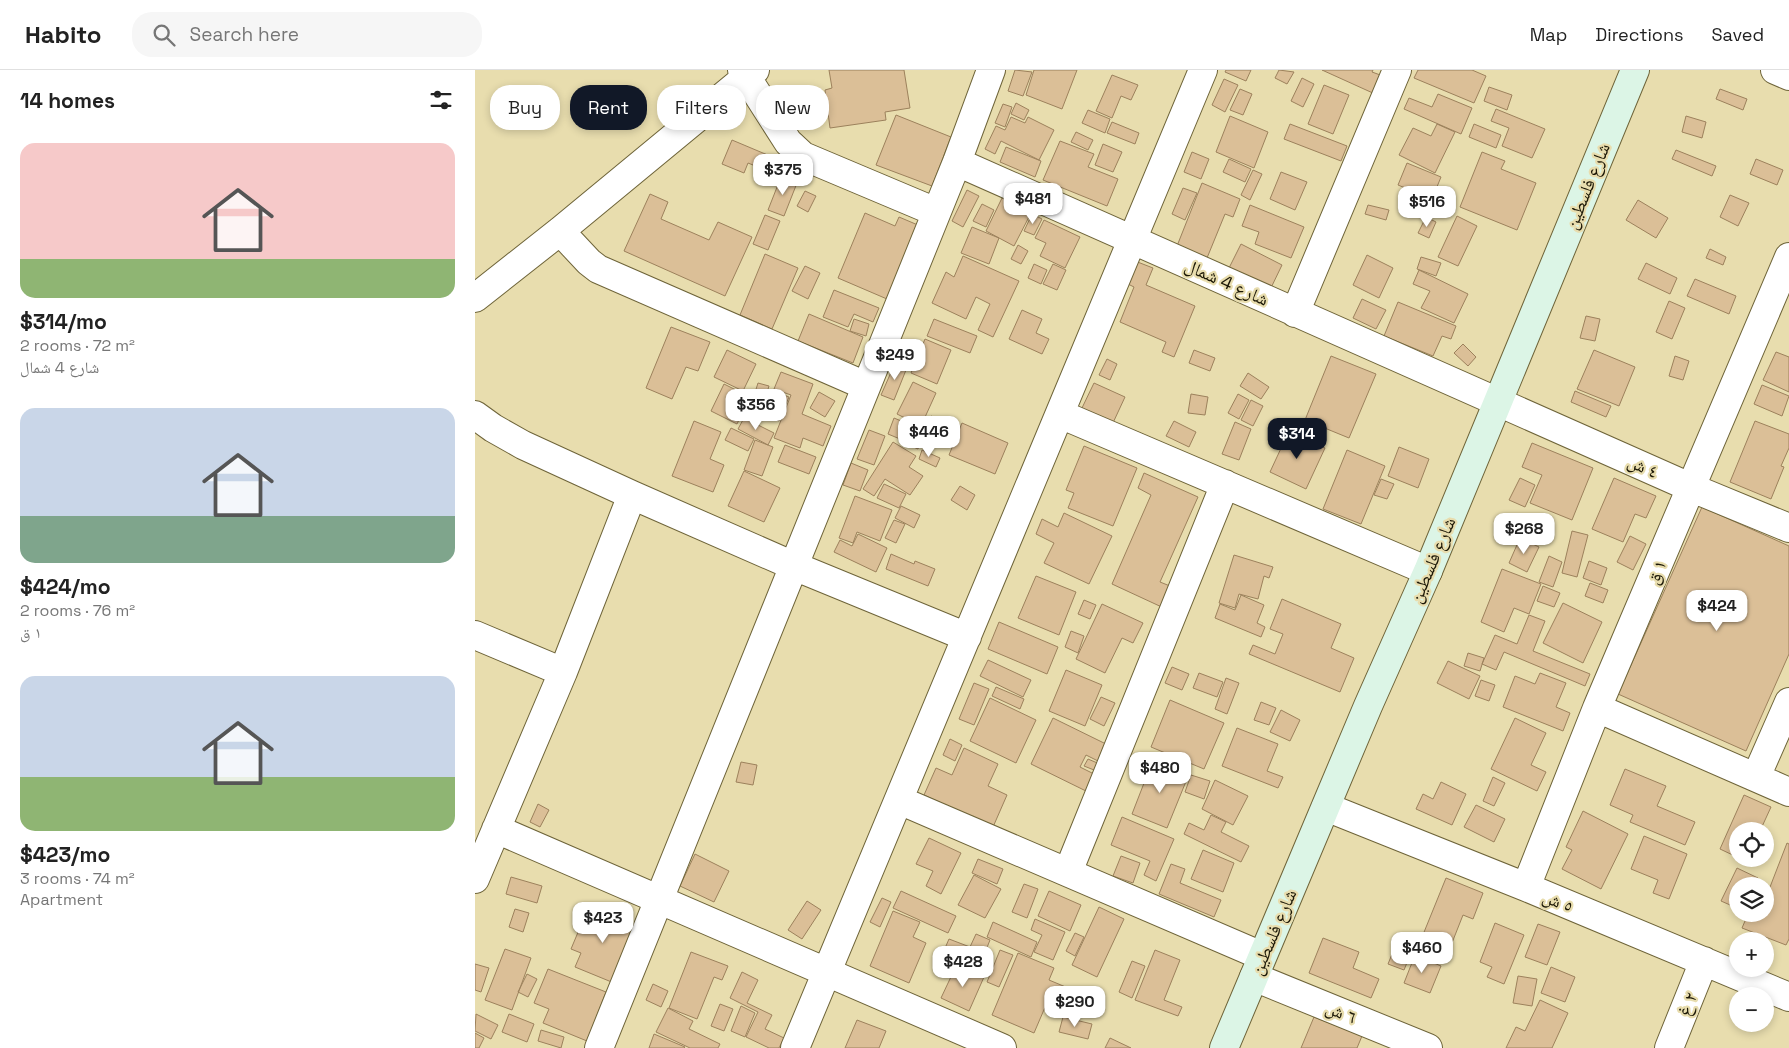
<!DOCTYPE html>
<html lang="en">
<head>
<meta charset="utf-8">
<style>
  body { margin:0; font-family:"Space Grotesk","Noto Naskh Arabic",sans-serif; background:#f6f6f6; color:#222; height:100vh; display:flex; flex-direction:column; font-size:19px; white-space:nowrap }
  * { box-sizing:border-box; margin:0 }
  p { font-size:16px; color:#767676 }
  .icon { flex:none; width:28px; height:28px; fill:none; stroke:currentColor; stroke-width:2; stroke-linecap:round; stroke-linejoin:round }
  .map { position:relative; flex:1; overflow:hidden }
  .sheet { display:flex; flex-direction:column; background:#fff; width:475px }
  .sheet>* { flex:none }
  .hud { position:absolute; left:15px; top:15px; width:475px; height:45px; display:flex; gap:10px }
  .buttons { position:absolute; left:1254px; top:752px; display:grid; gap:10px }
  .buttons a { display:grid; place-items:center; width:45px; height:45px; border-radius:50%; background:#fff; box-shadow:0 2px 8px #0003; font-size:25px }
  .price { position:absolute; translate:-50% -42px; padding:0 11px; border-radius:10px; background:#fff; color:#222; font-size:16px; line-height:32px; filter:drop-shadow(0 1px 2px #0008) }
  .price::after { content:''; position:absolute; left:50%; top:30px; width:15px; height:11px; margin-left:-8px; background:inherit; clip-path:polygon(0 0,100% 0,50% 100%) }
  .price.current { background:#111827; color:#fff }
  ul { padding:0; list-style:none }
  li { display:grid; align-content:center; gap:10px; height:265px; padding:0 20px }
  li span { display:grid; place-items:center; height:155px; border-radius:15px; color:#555 }
  li>.icon { margin-inline-start:auto }
  span .icon { width:90px; height:90px; fill:#fffc; stroke-width:1 }
  li b { font-size:21px }
  h2 { display:flex; justify-content:space-between; align-items:center; height:60px; padding:0 20px; font-size:21px }
  .chip { padding:0 18px; border-radius:20px; background:#fff; box-shadow:0 2px 8px #0003; font-size:18px; line-height:45px }
  .chip.current { background:#111827; color:#fff }
  header { display:flex; align-items:center; gap:30px; box-sizing:border-box; height:70px; padding:0 25px; background:#fff; border-bottom:1px solid #e0e0e0 }
  header strong { font-size:24px }
  nav { display:flex; gap:28px; margin-inline-start:auto; font-size:18px }
  .search { width:350px; height:45px; background:#f6f6f6; display:flex; align-items:center; gap:12px; box-sizing:border-box; padding:0 18px; border-radius:20px; color:#767676; font-size:19px }
  main { display:flex; flex:1; min-height:0 }
  .map>svg:first-child { display:block }
  .building { fill:#dbbf97; stroke:#9c815c }
  .lines { fill:none; stroke-linecap:round; stroke-linejoin:round }
  .street-casing { stroke:#6e6439; stroke-width:30 }
  .secondary-casing { stroke:#6e6439; stroke-width:30 }
  .street { stroke:#fff; stroke-width:28 }
  .secondary { stroke:#dcf5e6; stroke-width:28 }
  .labels { text-anchor:middle; dominant-baseline:central; stroke-width:4.5; stroke-linejoin:round; paint-order:stroke }
  .street-label { font-size:18px; fill:#1b1706; stroke:#e8ddae }
</style>
</head>
<body>
<header>
<strong>Habito</strong>
<div class="search"><svg class="icon" aria-label="search" viewBox="0 0 24 24"><circle cx="10" cy="10" r="6"/><path d="M15 15l6 6"/></svg>Search here</div>
<nav><a>Map</a><a>Directions</a><a>Saved</a></nav>
</header>
<main>
<section class="sheet">
<h2>14 homes<svg class="icon" aria-label="filters" viewBox="0 0 24 24"><path d="M4 7h16M4 17h16"/><circle cx="9" cy="7" r="2"/><circle cx="15" cy="17" r="2"/></svg></h2>
<ul>
<li><span style="background:linear-gradient(#f6c9c9 75%,#8fb573 0)"><svg class="icon" aria-label="home" viewBox="0 0 24 24"><path d="M3 11l9-7 9 7M6 9v11h12V9"/></svg></span><div><b>$314/mo</b><p>2 rooms · 72 m²</p><p>شارع 4 شمال</p></div></li>
<li><span style="background:linear-gradient(#c9d6e8 70%,#7fa58c 0)"><svg class="icon" aria-label="home" viewBox="0 0 24 24"><path d="M3 11l9-7 9 7M6 9v11h12V9"/></svg></span><div><b>$424/mo</b><p>2 rooms · 76 m²</p><p>١ ق</p></div></li>
<li><span style="background:linear-gradient(#c9d6e8 65%,#8fb573 0)"><svg class="icon" aria-label="home" viewBox="0 0 24 24"><path d="M3 11l9-7 9 7M6 9v11h12V9"/></svg></span><div><b>$423/mo</b><p>3 rooms · 74 m²</p><p>Apartment</p></div></li>
</ul>
</section>
<div class="map">
<svg width="1314" height="978" viewBox="0 0 1314 978">
  <rect width="100%" height="100%" fill="#e8ddae"/>
  <path class="building" d="M354 0H429L435 38 410 42 411 50 355 58 350 20 357 18Z
    M540 0 557 2 548 26 533 21Z
    M559 0H602L587 39 551 25Z
    M751 0H776L771 11 750 2Z
    M804 0 819 2 812 14 800 8Z
    M847 0H898L897 2 908 6 900 24Z
    M943 0H997L1011 6 999 33 939 8Z
    M637 5 663 15 656 30 646 26 637 48 621 41Z
    M827 8 839 14 828 37 816 31Z
    M749 9 763 15 750 42 737 35Z
    M849 15 874 25 858 64 833 54Z
    M1014 17 1037 25 1032 40 1009 31Z
    M765 19 777 24 768 45 755 40Z
    M1245 19 1272 29 1268 40 1241 29Z
    M963 24 997 38 986 64 929 39 934 28 957 37Z
    M541 33 554 40 549 50 536 44Z
    M528 34 537 37 530 57 520 53Z
    M1021 39 1070 59 1057 88 1027 76 1034 58 1016 51Z
    M613 40 635 49 630 63 607 53Z
    M421 45 476 67 457 116 401 95Z
    M755 46 793 62 779 98 741 82Z
    M1211 46 1231 52 1227 68 1207 62Z
    M536 47 550 53 553 47 579 60 564 90 526 71 520 84 510 79 521 56 530 60Z
    M637 52 664 63 660 74 632 63Z
    M815 54 872 76 866 91 809 69Z
    M962 54 980 62 960 103 924 85 938 58 956 66Z
    M999 54 1026 65 1021 78 994 67Z
    M601 62 618 70 613 80 596 72Z
    M257 70 314 94 308 107 273 93 269 103 247 94Z
    M585 71 619 84 613 97 643 109 632 136 568 110Z
    M628 74 647 82 638 102 620 95Z
    M531 77 566 91 560 107 525 92Z
    M1201 80 1241 96 1237 106 1197 89Z
    M717 82 734 89 726 109 709 102Z
    M1007 82 1030 91 1026 99 1061 113 1042 160 985 137Z
    M754 89 776 99 770 112 748 102Z
    M1281 89 1308 100 1302 115 1275 104Z
    M932 93 966 107 957 129 923 115Z
    M778 100 787 104 775 130 766 125Z
    M806 102 832 112 820 140 795 129Z
    M306 107 322 113 309 146 293 140Z
    M727 113 765 129 758 147 750 144 732 188 702 176Z
    M708 118 722 123 710 150 697 144Z
    M492 120 504 126 488 157 477 151Z
    M330 121 341 126 333 142 322 136Z
    M175 124 193 132 186 149 234 170 243 152 277 167 250 226 149 181Z
    M1255 125 1274 133 1263 156 1245 147Z
    M527 128 556 143 539 176 511 161Z
    M1163 130 1193 148 1181 168 1151 150Z
    M507 134 519 140 511 157 498 151Z
    M775 135 829 157 816 188 780 174 784 162 767 156Z
    M893 135 914 140 911 150 890 144Z
    M390 143 420 156 424 147 457 161 426 235 363 208Z
    M557 144 567 149 559 165 549 161Z
    M290 145 305 151 293 180 278 174Z
    M982 146 1002 156 983 196 963 187Z
    M951 147 961 152 954 168 943 163Z
    M569 150 605 167 590 198 565 186 571 173 560 168Z
    M497 157 524 168 514 194 486 183Z
    M766 174 807 195 794 222 753 200Z
    M543 175 553 181 546 194 536 189Z
    M1235 179 1251 187 1248 195 1231 188Z
    M290 184 323 198 297 259 265 245Z
    M892 185 918 198 904 228 878 215Z
    M488 186 544 211 518 267 503 260 515 234 501 227 491 249 457 233 471 202 479 207Z
    M946 187 966 193 961 206 942 199Z
    M660 191 678 198 671 215 720 236 699 287 687 282 691 272 645 252 659 217 651 213Z
    M1171 193 1202 208 1195 224 1163 209Z
    M559 194 572 200 566 214 553 208Z
    M578 194 591 200 582 220 568 214Z
    M330 196 345 203 333 229 317 221Z
    M944 200 993 224 979 253 946 238 955 221 938 214Z
    M1220 209 1261 226 1254 244 1212 226Z
    M359 220 404 238 398 252 379 244 373 257 348 247Z
    M887 229 911 240 901 259 878 248Z
    M1194 231 1210 238 1197 269 1181 262Z
    M923 232 981 256 976 269 967 266 958 286 909 266Z
    M547 240 567 249 561 263 574 269 567 284 534 269Z
    M334 244 388 267 378 293 323 271Z
    M1111 246 1125 249 1120 271 1105 268Z
    M379 249 394 254 391 266 375 261Z
    M459 249 502 266 495 283 452 266Z
    M196 257 235 272 223 301 211 297 197 329 171 318Z
    M450 269 476 280 462 314 436 303Z
    M988 274 1001 287 993 296 979 283Z
    M252 280 281 294 268 321 239 307Z
    M719 280 740 288 735 301 714 293Z
    M1119 280 1160 297 1144 336 1102 319Z
    M1301 282 1314 287V322L1288 310Z
    M856 286 901 304 874 368 830 350Z
    M1200 286 1214 291 1208 310 1194 306Z
    M632 289 642 294 635 310 624 305Z
    M421 291 433 295 419 330 406 325Z
    M306 302 338 314 327 344 356 356 348 376 328 368 325 378 299 368 316 325 299 319Z
    M773 303 794 317 786 329 765 316Z
    M438 312 461 323 446 356 422 344Z
    M283 313 294 316 287 338 276 335Z
    M619 313 650 327 637 355 606 340Z
    M249 314 275 327 262 354 236 341Z
    M1287 315 1314 326 1307 346 1279 334Z
    M297 320 314 327 304 351 287 343Z
    M1100 321 1136 336 1131 347 1096 332Z
    M344 322 360 331 350 347 335 338Z
    M716 324 733 327 730 345 713 343Z
    M763 324 774 330 764 349 753 343Z
    M776 330 788 336 778 356 766 350Z
    M456 346 478 355 471 371 450 362Z
    M269 348 299 363 293 375 263 359Z
    M419 348 431 353 425 369 413 364Z
    M219 351 246 362 235 389 249 395 238 422 197 406Z
    M699 351 721 362 714 377 691 366Z
    M1280 351 1314 364V378L1306 396 1309 397 1296 429 1255 412Z
    M760 352 776 359 764 390 747 384Z
    M487 353 533 373 520 404 474 385Z
    M434 355 449 361 443 379 427 372Z
    M256 358 279 369 273 381 250 370Z
    M394 360 410 366 399 395 382 389Z
    M814 361 850 378 831 419 795 402Z
    M280 370 298 377 287 406 269 400Z
    M418 372 441 386 434 397 448 406 435 425 410 409 399 426 388 419Z
    M1057 373 1118 398 1097 450 1055 433 1067 405 1047 397Z
    M310 375 341 387 334 404 303 392Z
    M609 376 662 398 638 456 593 438 599 423 591 420Z
    M924 377 954 389 943 418 913 406Z
    M447 380 465 388 461 397 444 389Z
    M872 380 910 396 886 454 848 439Z
    M376 393 393 400 385 421 368 415Z
    M269 401 305 418 289 452 253 436Z
    M669 403 723 427 685 512 700 518 691 539 637 514 676 425 663 418Z
    M1045 408 1060 415 1050 437 1034 430Z
    M1139 408 1181 426 1171 448 1160 444 1148 472 1117 459Z
    M906 409 919 414 912 429 899 425Z
    M409 414 431 424 424 438 402 428Z
    M485 416 500 425 492 440 476 430Z
    M380 426 417 440 405 471 382 462 378 473 364 468Z
    M426 436 445 445 439 458 420 448Z
    M1227 437 1314 476V584L1271 681 1143 624Z
    M589 443 637 466 614 514 569 493 579 473 561 464 567 449 583 457Z
    M419 450 430 454 421 473 410 468Z
    M1097 461 1113 465 1102 507 1087 503Z
    M383 464 412 478 401 502 359 482 365 470 377 476Z
    M1155 466 1171 474 1158 500 1142 492Z
    M1045 468 1064 477 1052 502 1034 493Z
    M416 484 439 494 440 491 460 499 453 516 411 499Z
    M759 485 798 497 794 508 789 506 783 529 764 524 760 538 744 533Z
    M1074 486 1087 492 1078 517 1064 512Z
    M1114 491 1132 498 1126 515 1108 508Z
    M1027 499 1066 514 1054 544 1039 538 1029 562 1006 552Z
    M561 506 601 522 584 565 543 548Z
    M1115 513 1133 520 1128 533 1110 526Z
    M1068 516 1085 523 1079 537 1062 531Z
    M766 525 789 535 782 553 790 557 786 567 740 548 745 534 760 540Z
    M807 529 866 554 856 578 879 588 865 622 774 584 778 575 800 584 808 564 795 559Z
    M609 530 621 535 615 549 603 544Z
    M1088 533 1127 552 1108 593 1068 573Z
    M627 534 668 553 658 573 647 568 630 603 601 589Z
    M1054 545 1070 551 1058 581 1115 604 1110 616 1029 582 1021 600 1007 594 1020 565 1042 574Z
    M524 552 583 577 572 604 513 579Z
    M596 561 609 566 603 583 590 577Z
    M993 583 1009 588 1005 601 989 596Z
    M513 590 556 610 548 627 505 606Z
    M973 591 1005 606 994 629 962 613Z
    M697 597 714 604 707 620 690 613Z
    M591 600 627 615 610 656 574 641Z
    M724 603 748 612 742 627 718 618Z
    M1065 603 1091 613 1081 637 1095 643 1088 661 1028 637 1040 606 1060 614Z
    M751 608 764 613 752 644 740 639Z
    M1006 610 1020 615 1014 631 1000 626Z
    M499 613 514 619 499 655 484 649Z
    M521 617 549 629 545 639 517 626Z
    M626 627 640 633 629 656 615 649Z
    M515 628 561 650 541 693 495 671Z
    M695 630 749 653 729 699 676 677Z
    M786 632 801 638 794 655 779 650Z
    M806 640 825 650 815 671 795 662Z
    M578 648 633 675 625 692 611 685 605 697 621 705 613 722 556 694Z
    M1040 648 1071 663 1056 695 1071 702 1062 721 1016 699Z
    M762 658 803 674 792 701 808 707 803 718 747 696Z
    M475 669 487 675 480 691 468 685Z
    M489 678 523 694 513 716 532 725 518 757 449 725 461 698 477 705Z
    M613 689 627 695 624 702 609 696Z
    M678 690 714 704 692 758 657 744Z
    M266 692 282 695 278 715 261 712Z
    M1150 699 1191 716 1182 736 1220 752 1210 775 1155 752 1158 745 1135 735Z
    M716 705 735 711 729 729 710 722Z
    M1018 707 1030 713 1019 736 1008 731Z
    M740 710 773 726 758 755 727 739Z
    M966 712 991 724 977 755 941 739 948 724 958 729Z
    M1269 725 1296 737 1285 761H1262V787L1245 779Z
    M63 734 74 740 65 757 55 752Z
    M1001 735 1030 749 1019 772 989 757Z
    M1108 741 1153 764 1126 819 1087 799 1097 780 1091 777Z
    M736 745 751 752 746 762 774 776 766 792 709 764 714 753 729 760Z
    M647 747 699 769 681 811 669 805 675 791 636 775Z
    M1169 766 1212 784 1194 829 1178 823 1183 810 1156 799Z
    M454 768 486 783 466 824 451 816 458 801 441 794Z
    M1312 773 1314 774V869L1311 875 1267 858 1273 844H1290V830Z
    M728 780 759 793 748 822 716 809Z
    M220 784 254 801 239 832 205 816Z
    M646 786 665 793 658 813 638 806Z
    M503 789 528 799 522 814 497 803Z
    M696 794 710 799 705 813 746 830 739 847 684 824Z
    M1262 798 1283 808 1279 816H1262V838L1246 831Z
    M499 805 526 819 510 848 483 835Z
    M36 807 67 816 62 833 31 824Z
    M971 808 1008 823 998 849 988 845 971 888 943 877Z
    M549 814 563 819 552 848 537 842Z
    M426 821 481 846 473 863 418 838Z
    M574 821 606 835 595 861 563 846Z
    M407 828 416 832 405 857 395 852Z
    M332 831 346 840 327 869 313 860Z
    M114 836 162 855 139 913 100 897 106 883 96 879Z
    M624 837 649 849 622 907 597 895Z
    M40 839 54 843 48 862 34 857Z
    M418 841 445 852 438 867 451 873 434 913 395 896Z
    M560 849 590 862 578 890 559 882 567 865 556 860Z
    M518 852 562 872 556 887 512 867Z
    M1020 853 1049 865 1029 914 1012 907 1017 897 1005 892Z
    M1063 854 1085 862 1072 895 1050 887Z
    M600 863 609 867 600 886 591 881Z
    M501 864 515 870 503 900 467 885 474 869 495 877Z
    M924 867 940 873 929 900 913 894Z
    M848 868 884 882 878 898 904 909 896 928 834 903Z
    M30 879 56 888 37 940 10 930Z
    M525 880 538 885 524 917 512 912Z
    M680 880 705 890 689 930 707 937 703 946 660 930Z
    M216 882 253 896 247 910 239 907 222 949 194 938Z
    M543 883 579 898 574 910 593 918 584 940 571 935 559 963 517 945Z
    M940 885 966 896 955 923 929 913Z
    M657 891 670 896 657 928 644 922Z
    M0 894 14 898 6 922 0 920Z
    M482 894 509 907 494 941 466 928Z
    M1076 897 1100 907 1090 932 1066 923Z
    M73 899 131 922 112 971 68 953 74 939 59 933Z
    M267 902 283 910 272 933 297 945 290 959 309 968 304 978H294L271 967 283 942 255 928Z
    M52 904 62 909 53 927 43 922Z
    M1043 906 1062 909 1057 936 1038 933Z
    M178 914 193 921 186 937 171 930Z
    M1065 930 1093 943 1077 978H1031L1041 957 1050 961Z
    M245 934 258 939 249 961 236 956Z
    M266 936 280 943 270 967 256 961Z
    M193 938 218 951 214 959 245 974 243 978H215L181 962Z
    M1 944 23 955 16 969 0 961Z
    M34 944 59 954 52 972 27 962Z
    M588 947 617 954 613 969 584 962Z
    M839 947 887 966 882 978H826Z
    M382 950 411 961 404 978H370Z
    M66 960 89 967 86 978 63 971Z
    M0 963 9 968 4 978H0Z
    M179 964 210 977 209 978H174Z
    M635 968 656 978H630Z"/>
  <g class="lines">
    <defs>
      <path id="street" d="M267 0 313 72 328 86 461 142
        M1300 0 1314 6
        M482 92 1217 418 1314 458
        M85 161 114 192 123 199 391 316
        M0 228 85 161 280 0
        M820 243 922 0
        M585 344 953 501
        M0 345 18 358 48 375 157 425 319 496 492 567
        M0 565 88 602
        M1122 638 1314 722
        M1281 707 1314 632
        M424 730 787 886
        M851 737 1051 817 1314 927
        M21 759 527 978
        M593 802 750 414
        M0 809 88 602 157 425
        M1051 817 1122 638 1314 187
        M779 907 953 978
        M124 978 482 92 516 0
        M320 978 728 0
        M1194 978 1229 891"/>
      <path id="secondary" d="M749 978 893 636 953 501 1160 0"/>
    </defs>
    <use href="#street" class="street-casing"/>
    <use href="#secondary" class="secondary-casing"/>
    <use href="#street" class="street"/>
    <use href="#secondary" class="secondary"/>
  </g>
  <g class="labels">
    <g class="street-label">
      <text transform="translate(1112 116) rotate(-68)">شارع فلسطين</text>
      <text transform="translate(752 212) rotate(24)">شارع 4 شمال</text>
      <text transform="translate(1168 396) rotate(24)">٤ ش</text>
      <text transform="translate(957 490) rotate(-67)">شارع فلسطين</text>
      <text transform="translate(1181 502) rotate(-67)">١ ق</text>
      <text transform="translate(1083 831) rotate(22)">٥ ش</text>
      <text transform="translate(798 862) rotate(-67)">شارع فلسطين</text>
      <text transform="translate(1212 934) rotate(-68)">٢ غ</text>
      <text transform="translate(866 942) rotate(22)">٦ ش</text>
    </g>
  </g>
</svg>
<div class="buttons">
<a><svg class="icon" aria-label="locate" viewBox="0 0 24 24"><circle cx="12" cy="12" r="6"/><path d="M12 2v4M12 18v4M2 12h4M18 12h4"/></svg></a>
<a><svg class="icon" aria-label="layers" viewBox="0 0 24 24"><path d="M12 4l9 5-9 5-9-5zM3 14l9 5 9-5"/></svg></a>
<a>+</a>
<a>−</a>
</div>
<b class="price" style="left:308px;top:126px">$375</b>
<b class="price" style="left:558px;top:155px">$481</b>
<b class="price" style="left:952px;top:158px">$516</b>
<b class="price" style="left:420px;top:311px">$249</b>
<b class="price" style="left:281px;top:361px">$356</b>
<b class="price" style="left:454px;top:388px">$446</b>
<b class="price current" style="left:822px;top:390px">$314</b>
<b class="price" style="left:1049px;top:485px">$268</b>
<b class="price" style="left:1242px;top:562px">$424</b>
<b class="price" style="left:685px;top:724px">$480</b>
<b class="price" style="left:128px;top:874px">$423</b>
<b class="price" style="left:947px;top:904px">$460</b>
<b class="price" style="left:488px;top:918px">$428</b>
<b class="price" style="left:600px;top:958px">$290</b>
<div class="hud">
<a class="chip">Buy</a>
<a class="chip current">Rent</a>
<a class="chip">Filters</a>
<a class="chip">New</a>
</div>
</div>
</main>
</body>
</html>
